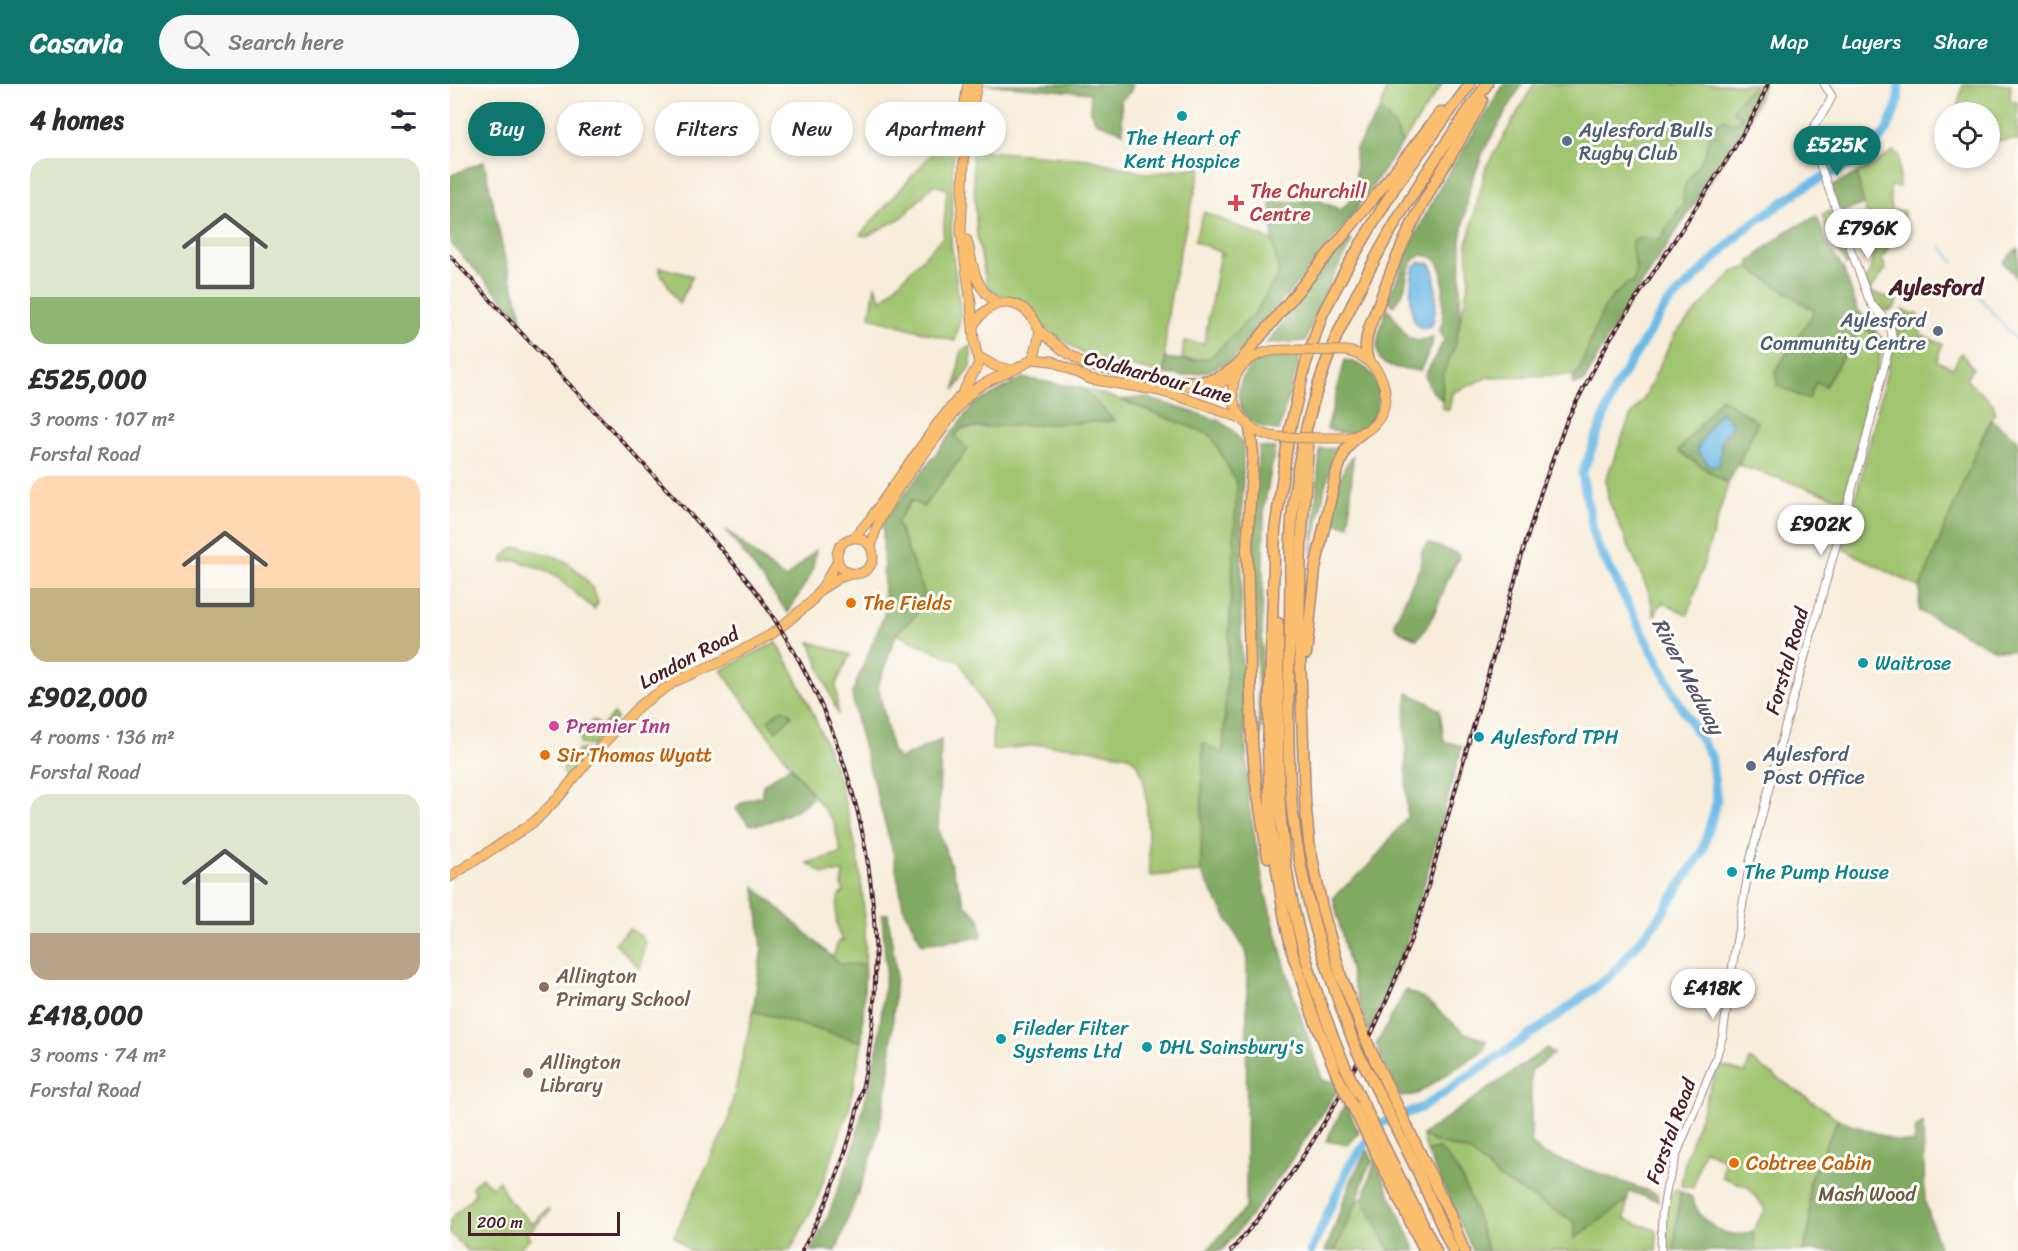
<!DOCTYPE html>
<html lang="en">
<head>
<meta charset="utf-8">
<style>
  body { margin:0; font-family:Sriracha,sans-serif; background:#f7f7f7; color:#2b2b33; height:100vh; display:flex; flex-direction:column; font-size:22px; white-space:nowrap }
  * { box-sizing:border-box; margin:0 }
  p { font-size:20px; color:#7c7c81 }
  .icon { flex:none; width:33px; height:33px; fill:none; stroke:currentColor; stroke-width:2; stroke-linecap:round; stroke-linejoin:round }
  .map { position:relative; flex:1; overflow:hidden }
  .details { display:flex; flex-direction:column; background:#fff; width:450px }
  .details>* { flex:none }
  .guide { position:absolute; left:18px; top:18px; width:570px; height:54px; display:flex; gap:12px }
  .fabs { position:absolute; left:1484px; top:18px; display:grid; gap:12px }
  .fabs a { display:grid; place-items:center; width:66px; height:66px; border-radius:50%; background:#fff; box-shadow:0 3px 9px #0003; font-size:30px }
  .scale { position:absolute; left:18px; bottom:15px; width:152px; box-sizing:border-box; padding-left:6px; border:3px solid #4a1f2b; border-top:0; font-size:16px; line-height:21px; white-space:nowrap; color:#4a1f2b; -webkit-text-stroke:4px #fdfcf7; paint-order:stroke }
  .price { position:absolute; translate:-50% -51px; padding:0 14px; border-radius:21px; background:#fff; color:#222; font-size:20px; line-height:39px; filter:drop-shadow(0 2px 3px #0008) }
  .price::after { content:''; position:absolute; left:50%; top:36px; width:18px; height:14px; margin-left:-9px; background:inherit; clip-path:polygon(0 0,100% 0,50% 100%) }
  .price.on { background:#0f766e; color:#fff }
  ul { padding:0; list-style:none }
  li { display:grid; align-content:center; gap:12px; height:318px; padding:0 30px }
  li span { display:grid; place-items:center; height:186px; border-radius:18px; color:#555 }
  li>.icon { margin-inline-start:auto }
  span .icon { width:108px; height:108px; fill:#fffc; stroke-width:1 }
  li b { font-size:26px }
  h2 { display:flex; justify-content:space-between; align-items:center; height:72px; padding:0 30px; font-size:26px }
  .chip { padding:0 21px; border-radius:27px; background:#fff; box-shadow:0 3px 9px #0003; font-size:21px; line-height:54px }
  .chip.on { background:#0f766e; color:#fff }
  header { display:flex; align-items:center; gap:36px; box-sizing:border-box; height:84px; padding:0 30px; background:#0f766e; color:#fff }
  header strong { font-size:28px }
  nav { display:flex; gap:33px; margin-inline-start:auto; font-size:21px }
  .search { width:420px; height:54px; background:#f7f7f7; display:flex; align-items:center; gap:15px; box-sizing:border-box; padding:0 21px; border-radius:33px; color:#7c7c81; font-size:22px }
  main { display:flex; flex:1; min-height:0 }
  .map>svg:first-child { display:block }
  .green { fill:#a0c56f; stroke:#75724d; stroke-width:1.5 }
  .forest { fill:#80aa62; stroke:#656446; stroke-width:1.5 }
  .water { fill:#6dbae7; stroke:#5c6c89; stroke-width:1.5 }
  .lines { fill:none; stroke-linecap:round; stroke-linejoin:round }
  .stream { stroke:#6dbae7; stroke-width:1.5 }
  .river { stroke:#6dbae7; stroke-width:9 }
  .minor-casing { stroke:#a08682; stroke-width:9 }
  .major-casing { stroke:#a08682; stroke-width:11 }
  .highway-casing { stroke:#a08682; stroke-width:13 }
  .minor { stroke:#fff; stroke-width:7 }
  .major { stroke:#fbbe6e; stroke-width:9 }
  .highway { stroke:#fbbe6e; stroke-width:10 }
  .rail-casing { stroke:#4a1f2b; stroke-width:4 }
  .rail { stroke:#fdfcf7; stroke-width:1.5; stroke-dasharray:4.5; stroke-linecap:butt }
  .major-bridge-casing { stroke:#a08682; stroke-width:11; stroke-linecap:butt }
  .highway-bridge-casing { stroke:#a08682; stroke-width:13; stroke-linecap:butt }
  .major-bridge { stroke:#fbbe6e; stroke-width:9 }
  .highway-bridge { stroke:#fbbe6e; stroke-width:10 }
  .culture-dot { fill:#0f9aa8; stroke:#fdfcf7; stroke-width:2 }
  .service-dot { fill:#5c6f8a; stroke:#fdfcf7; stroke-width:2 }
  .health-dot { fill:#e0444e; stroke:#fdfcf7; stroke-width:2 }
  .food-dot { fill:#e8710a; stroke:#fdfcf7; stroke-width:2 }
  .hotel-dot { fill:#d1479c; stroke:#fdfcf7; stroke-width:2 }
  .education-dot { fill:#8d6e63; stroke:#fdfcf7; stroke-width:2 }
  .labels { text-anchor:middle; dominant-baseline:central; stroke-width:6; stroke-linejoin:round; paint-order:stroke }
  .service-label { font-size:20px; fill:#4e5e75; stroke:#fdfcf7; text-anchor:start }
  .culture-label { font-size:20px; fill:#0d838f; stroke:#fdfcf7; text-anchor:start }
  .health-label { font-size:20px; fill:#be3a42; stroke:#fdfcf7; text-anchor:start }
  .street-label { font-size:20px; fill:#4a1f2b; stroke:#fdfcf7 }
  .food-label { font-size:20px; fill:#c56008; stroke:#fdfcf7; text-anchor:start }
  .hotel-label { font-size:20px; fill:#b23c85; stroke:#fdfcf7; text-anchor:start }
  .education-label { font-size:20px; fill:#785e54; stroke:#fdfcf7; text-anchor:start }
  .park-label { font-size:20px; fill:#685943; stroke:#fdfcf7 }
  .water-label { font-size:21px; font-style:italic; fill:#56556d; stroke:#fdfcf7 }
  .quarter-label { font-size:22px; font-weight:bold; fill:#4a1f2b; stroke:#fdfcf7 }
</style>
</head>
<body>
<header>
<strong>Casavia</strong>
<div class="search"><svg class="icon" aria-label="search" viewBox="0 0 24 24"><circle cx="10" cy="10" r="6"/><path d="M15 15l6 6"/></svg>Search here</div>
<nav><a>Map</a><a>Layers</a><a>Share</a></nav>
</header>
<main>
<section class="details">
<h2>4 homes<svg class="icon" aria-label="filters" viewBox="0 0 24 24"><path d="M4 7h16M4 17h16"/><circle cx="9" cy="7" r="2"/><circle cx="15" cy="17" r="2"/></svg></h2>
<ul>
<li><span style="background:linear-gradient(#dfe7d0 75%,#8fb573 0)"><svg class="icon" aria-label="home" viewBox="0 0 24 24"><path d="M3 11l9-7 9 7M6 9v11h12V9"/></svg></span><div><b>£525,000</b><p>3 rooms · 107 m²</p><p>Forstal Road</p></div></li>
<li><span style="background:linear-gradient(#ffd9b3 60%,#c2b280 0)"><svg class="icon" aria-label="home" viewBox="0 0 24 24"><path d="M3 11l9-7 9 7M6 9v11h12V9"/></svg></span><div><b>£902,000</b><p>4 rooms · 136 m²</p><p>Forstal Road</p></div></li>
<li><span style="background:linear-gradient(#dfe7d0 75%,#b9a48a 0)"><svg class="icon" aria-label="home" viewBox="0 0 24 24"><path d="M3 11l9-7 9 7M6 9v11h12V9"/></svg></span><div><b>£418,000</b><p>3 rooms · 74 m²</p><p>Forstal Road</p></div></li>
</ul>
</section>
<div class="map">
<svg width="1568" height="1167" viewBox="0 0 1568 1167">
  <rect width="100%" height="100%" fill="#fdfcf7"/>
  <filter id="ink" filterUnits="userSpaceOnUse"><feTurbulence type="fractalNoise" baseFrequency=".0167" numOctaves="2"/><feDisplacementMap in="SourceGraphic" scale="12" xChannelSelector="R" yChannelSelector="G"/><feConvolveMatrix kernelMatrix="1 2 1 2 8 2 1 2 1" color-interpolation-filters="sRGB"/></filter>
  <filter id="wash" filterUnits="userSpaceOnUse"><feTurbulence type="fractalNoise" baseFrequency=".008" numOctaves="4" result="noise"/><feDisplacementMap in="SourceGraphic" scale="24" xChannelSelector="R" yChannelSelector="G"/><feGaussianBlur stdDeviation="1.35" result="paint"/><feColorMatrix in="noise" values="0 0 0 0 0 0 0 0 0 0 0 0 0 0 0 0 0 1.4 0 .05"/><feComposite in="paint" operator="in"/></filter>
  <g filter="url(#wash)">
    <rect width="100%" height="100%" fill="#f7edda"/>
    <path class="green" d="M938 0H992L952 60 945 43 930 26Z
      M1084 0H1311L1251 101 1158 233 1131 297 1120 291 1038 293 1002 309 999 326 992 324 993 289 1005 262 1019 195 1017 160 1036 83Z
      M1513 0H1561L1560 16 1568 19V56L1539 57V28H1506Z
      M496 39 508 42 503 77 501 159 511 231 505 257 420 233 425 202 432 216 493 153 497 105 483 101 453 133 417 152 410 151 487 64Z
      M522 66 638 75 698 90 751 83C735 150 712 221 715 290L636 272 593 242 587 229 577 219 566 215H557L537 202 527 152Z
      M1443 67 1449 71V103L1440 102 1441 126 1454 127V141L1447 143 1445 151 1440 152 1437 146 1435 157 1439 162 1432 176 1436 185 1419 207 1448 217 1444 224 1438 227C1421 225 1420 210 1415 195L1418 194 1427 158 1413 120 1407 89 1423 81Z
      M1381 127 1401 179 1396 181 1390 168 1379 155 1372 130Z
      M754 128 823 157 829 189 805 229 760 275 732 276 734 257 754 260 770 169 776 171 744 157Z
      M210 183 243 192 229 220 210 188Z
      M1298 183 1366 227 1326 286 1328 301 1354 314H1359L1366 297 1376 301 1411 242 1434 257 1394 416 1288 381 1308 338 1229 368 1278 400 1238 531 1212 518 1204 532 1200 511 1158 415 1156 395 1180 333 1193 316 1225 250 1283 188Z
      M1452 226 1469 231 1471 251 1492 260 1487 277 1503 284 1511 269 1523 284 1516 295 1543 320 1545 327 1530 358 1470 504 1393 465Z
      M521 262V282L505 306 511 267Z
      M632 304 671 316 761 351 787 400 773 671 753 660 751 788 700 792 696 709 693 692 687 680 679 672 627 663 590 661 542 666 543 638 510 578 446 550 478 519 447 438 462 416 473 423 518 365 504 352 512 344 664 337Z
      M71 463C83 466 96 469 108 474 122 479 146 503 148 518L144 525 108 494 100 489 67 476 53 478V473L63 464Z
      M326 558C384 657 419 765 415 881L390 880 383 874 388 857H393C384 846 385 823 390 810L394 808 392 802 393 788 374 790 357 779 391 769 384 738 311 642 271 586Z
      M360 558 400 571 386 600 388 631Z
      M163 630 167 634 142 662 130 660V652L143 636 152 643Z
      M128 666H136L138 668 115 695 113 686Z
      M179 845 190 851 195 859 190 885 165 859Z
      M303 927 412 958 399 1025 366 1118 340 1167H240L224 1152 278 1038Z
      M1300 975 1388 1035 1359 1098 1360 1142 1353 1167H1306L1303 1147 1315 1125 1298 1103 1272 1093 1274 1076 1254 1065 1243 1104 1231 1102 1235 1076 1268 981 1295 989Z
      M972 1051 983 1057 1020 1067 1049 1094 1125 1138V1154L1177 1117 1175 1135 1206 1146 1207 1167H1038C1026 1133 1017 1089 989 1065L977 1067Z
      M31 1093 42 1103 49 1097 57 1114 82 1140 97 1125 100 1127 77 1150 80 1154 66 1167H18L0 1149V1136L25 1110 22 1103Z
      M1226 1105 1230 1106 1224 1167H1215C1213 1152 1213 1114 1226 1105Z
      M908 1115H914L941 1167H885Z"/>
    <path class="forest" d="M534 0H682L683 1 680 8 671 16 673 48 646 38 641 28 640 9Z
      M1054 0H1072L1034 66 1020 102 1011 156 1010 236 1005 262 993 289 992 316 980 305 975 291 994 256 989 245 992 241C993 227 996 190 988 178 984 172 977 172 970 171 954 183 959 195 952 210 949 214 946 218 943 222L938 216 962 158 991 101Z
      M1304 0H1315L1296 42 1166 239 1134 298 1125 301 1122 299C1138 274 1142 241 1160 216 1164 210 1172 205 1177 199L1183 200 1186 183 1181 161 1184 156 1191 153 1210 156 1229 125 1234 121C1229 101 1244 90 1252 75 1262 58 1253 45 1275 35L1282 39 1288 37 1292 32 1283 28 1285 21Z
      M930 26 945 43 952 60 896 140 801 255 782 276 759 287 733 292 715 290V274L742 277 760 274 805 229 829 189 823 157 821 119 868 116 891 126 907 109 905 66Z
      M34 77 54 171 71 228V237L50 212 0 159V92Z
      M1407 89 1413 120 1391 129 1381 103Z
      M1367 132 1377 161 1393 184 1408 226 1434 257 1411 242 1375 302 1366 297 1359 315 1354 314 1327 301 1326 286 1365 227 1298 183 1301 176 1337 147Z
      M898 154 902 157 874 210 855 257 816 260Z
      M1568 164V195L1553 178Z
      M937 223 957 253 967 257 983 253 982 261 970 287C960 285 946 285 937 281 917 272 933 238 937 223Z
      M819 271 850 273 829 346C779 345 775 287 819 271Z
      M895 276C904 278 914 281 920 288 937 307 928 339 905 348 895 351 887 348 877 345Z
      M572 294 632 304 665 337 512 344 505 352 518 365 473 423 461 416 447 438 478 519 446 550 428 602 442 667 449 675 491 656 488 746 515 820 530 835 532 853 472 860 453 823 443 768 407 639 402 609 434 531 433 438 524 320Z
      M694 313 768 336 782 346 793 361 791 557 799 721 815 809 844 913 873 997H886L889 1004C852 1060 816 1117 771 1167H757L796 1123 797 870 751 788 753 659 773 670 787 400 761 351 671 316Z
      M1271 314 1308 338 1278 400 1229 367Z
      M1542 336 1568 356V567L1545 566 1469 527 1470 504 1530 358Z
      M809 363 825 364 814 424 810 684 804 468V415Z
      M888 364 875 402 861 475 870 365Z
      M903 372 899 442 880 439C885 416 887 389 903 372Z
      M276 446 335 495 366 466 362 488 338 529Z
      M978 459 1008 470 1009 474C992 500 989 532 967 555L950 547 945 543V537L970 483 972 466Z
      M958 609 977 618 990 626 994 657 1012 662 967 826 948 882 919 949 903 898 883 813 920 781 957 733 955 633Z
      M331 625 339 628 342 632 326 647 318 636Z
      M340 682 359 705 362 714C352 725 313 744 299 740L286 725C290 717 303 714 312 712L313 701Z
      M305 803 390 880 415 881 412 958 303 927 312 864Z
      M432 830H438L446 888 439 995 425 1063 386 1167H361L377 1135 404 1063 428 962 436 885Z
      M956 906 975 915 1015 949 1036 956 1034 966 967 1010 950 1013 926 961Z
      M1097 964 1104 970 1081 987V1058L1091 1069 1207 1110 1208 1117 1179 1107 1177 1117 1125 1154V1138L1049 1094 1020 1068 983 1057 972 1051Z
      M896 1019 909 1049 898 1061 876 1057Z
      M1388 1035 1446 1057 1464 1059 1466 1044 1473 1039 1475 1117 1490 1167H1353L1360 1142 1359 1098Z
      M989 1065C1017 1088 1026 1133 1038 1167H1023L977 1067Z
      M918 1066 923 1076 915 1090 908 1115 885 1167H875C890 1134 897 1096 918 1066Z
      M925 1077 966 1167H940L913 1115Z
      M1231 1108 1241 1112C1244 1118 1247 1128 1252 1133 1266 1147 1284 1155 1303 1147L1306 1167H1224Z"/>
    <path class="water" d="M971 178 979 179 982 182C987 201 987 223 982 241L973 245 965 240C959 222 960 201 964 183Z
      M1271 328 1283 340 1271 357 1270 380 1260 382 1247 366 1262 338Z"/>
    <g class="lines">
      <path class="stream" d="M1491 162 1504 179
        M1520 202 1568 258"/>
      <path class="river" d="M861 1167 899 1082 931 1039 973 1023 1109 931 1161 891 1209 834 1252 768 1267 717 1261 672 1228 617 1145 456 1132 390 1166 302 1215 223 1296 144 1356 102 1418 71 1437 46 1448 19 1449 0"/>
    </g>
  </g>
  <g filter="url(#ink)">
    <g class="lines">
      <defs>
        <path id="minor" d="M1211 1167 1212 1131 1217 1102 1228 1067 1266 974 1273 951 1284 872 1300 777 1335 643 1415 359 1442 252C1442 236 1426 229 1419 216L1365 67C1357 36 1373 37 1382 12L1374 0"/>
        <path id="major" d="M517 49 527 0
          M517 156C523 180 524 206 548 219
          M590 247 614 267 634 280 719 298
          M529 273 545 282 562 286
          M582 275 602 277 640 295 705 306 731 313 791 334
          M735 301C757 305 771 302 788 288
          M826 353C782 348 764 291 808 271 821 265 835 266 849 266
          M875 354C888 354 901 355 913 349 951 328 937 275 897 267
          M404 454 420 435 487 340 511 311 529 280 524 256 521 219 511 148 515 57 513 32 518 0
          M387 472a18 18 0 1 1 36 0a18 18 0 1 1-36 0Z
          M421 464C428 423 462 387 486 354 498 338 509 320 523 307 537 294 575 285 583 273 587 266 588 255 590 247 575 212 543 209 523 242
          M373 504 389 494 403 489
          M0 793 84 738 109 713 147 666 189 622 226 597 270 578 322 550 360 519 371 505 388 477"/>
        <path id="highway" d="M918 276C911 258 922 236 929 219 943 180 960 141 981 105 998 75 1017 47 1032 16
          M714 297C745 297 763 303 788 280L915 125 991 28
          M800 344 803 370 797 464 802 658 806 699 818 773
          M858 361 851 462 849 543 855 716 859 758 872 824 891 892 915 953
          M828 539C829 612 825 686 833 758 841 836 864 910 895 982
          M856 570 865 485 886 390 895 367 903 356 913 348
          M843 870 862 929 888 993
          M844 875 834 831 821 746 818 666 825 446 839 349 855 282 872 231 896 185 945 103 1020 0
          M907 967C877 889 851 808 842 724 836 661 839 597 840 534 841 498 839 461 843 425 848 370 862 313 883 261 889 245 898 230 905 214 943 136 987 71 1037 0
          M925 976 1000 1131 1014 1167
          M918 988 968 1088 1003 1167
          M908 1010 986 1167
          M902 1021 975 1167"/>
      </defs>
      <use href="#minor" class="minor-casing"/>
      <use href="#major" class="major-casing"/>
      <use href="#highway" class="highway-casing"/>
      <use href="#minor" class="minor"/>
      <use href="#major" class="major"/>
      <use href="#highway" class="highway"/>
      <defs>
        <path id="rail" d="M0 172C65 243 132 313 197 384 232 422 269 460 301 501 316 520 329 542 342 564 448 747 455 981 352 1167
          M781 1167C867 1069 929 950 971 827L1072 471 1091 408 1117 336 1158 258 1282 68 1307 25 1318 0"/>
      </defs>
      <use href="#rail" class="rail-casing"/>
      <use href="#rail" class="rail"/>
      <defs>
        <path id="major-bridge" d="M849 266 897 267
          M826 353 875 354"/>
        <path id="highway-bridge" d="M915 953 925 976
          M907 967 918 988
          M895 982 908 1010
          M888 993 902 1021"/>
      </defs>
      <use href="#major-bridge" class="major-bridge-casing"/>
      <use href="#highway-bridge" class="highway-bridge-casing"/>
      <use href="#major-bridge" class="major-bridge"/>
      <use href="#highway-bridge" class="highway-bridge"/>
    </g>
  </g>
  <g class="culture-dot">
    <circle cx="732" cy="32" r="6"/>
    <circle cx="1413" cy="579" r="6"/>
    <circle cx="1029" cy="653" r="6"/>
    <circle cx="1282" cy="788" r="6"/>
    <circle cx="551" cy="955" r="6"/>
    <circle cx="697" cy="963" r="6"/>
  </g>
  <g class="service-dot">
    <circle cx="1117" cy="57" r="6"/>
    <circle cx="1488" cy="247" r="6"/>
    <circle cx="1301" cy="682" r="6"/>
  </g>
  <path class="health-dot" d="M783 110h6v6h6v6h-6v6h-6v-6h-6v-6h6z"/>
  <g class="food-dot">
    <circle cx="401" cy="519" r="6"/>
    <circle cx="95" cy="671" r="6"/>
    <circle cx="1284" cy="1079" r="6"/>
  </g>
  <circle class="hotel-dot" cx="104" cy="642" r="6"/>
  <g class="education-dot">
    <circle cx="94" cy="903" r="6"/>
    <circle cx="78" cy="989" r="6"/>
  </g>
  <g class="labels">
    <g class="service-label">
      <text x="1129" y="46">Aylesford Bulls<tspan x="1129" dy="23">Rugby Club</tspan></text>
      <text x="1476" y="236" text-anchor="end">Aylesford<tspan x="1476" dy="23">Community Centre</tspan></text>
      <text x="1313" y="670">Aylesford<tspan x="1313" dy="23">Post Office</tspan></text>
    </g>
    <g class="culture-label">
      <text x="732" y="54" text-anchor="middle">The Heart of<tspan x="732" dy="23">Kent Hospice</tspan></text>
      <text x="1425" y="579">Waitrose</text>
      <text x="1041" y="653">Aylesford TPH</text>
      <text x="1294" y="788">The Pump House</text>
      <text x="563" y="944">Fileder Filter<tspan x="563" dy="23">Systems Ltd</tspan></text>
      <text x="709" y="963">DHL Sainsbury's</text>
    </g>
    <g class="health-label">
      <text x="800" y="107">The Churchill<tspan x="800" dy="23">Centre</tspan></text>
    </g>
    <g class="street-label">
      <text transform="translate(708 293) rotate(15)">Coldharbour Lane</text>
      <text transform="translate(239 574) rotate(-28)">London Road</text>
      <text transform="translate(1337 577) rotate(-74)">Forstal Road</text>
      <text transform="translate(1221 1047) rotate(-70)">Forstal Road</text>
    </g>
    <g class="food-label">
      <text x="413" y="519">The Fields</text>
      <text x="107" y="671">Sir Thomas Wyatt</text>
      <text x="1296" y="1079">Cobtree Cabin</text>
    </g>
    <g class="hotel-label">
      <text x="116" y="642">Premier Inn</text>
    </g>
    <g class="education-label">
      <text x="106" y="892">Allington<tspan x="106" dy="23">Primary School</tspan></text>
      <text x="90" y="978">Allington<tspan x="90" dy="23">Library</tspan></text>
    </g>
    <g class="park-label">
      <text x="1417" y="1110">Mash Wood</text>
    </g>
    <g class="water-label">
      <text transform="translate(1238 592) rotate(62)">River Medway</text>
    </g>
    <g class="quarter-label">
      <text x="1486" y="203">Aylesford</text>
    </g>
  </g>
</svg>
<div class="fabs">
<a><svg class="icon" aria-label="locate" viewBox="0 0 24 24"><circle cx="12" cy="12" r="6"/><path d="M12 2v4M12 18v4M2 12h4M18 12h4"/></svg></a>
</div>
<div class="scale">200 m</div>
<b class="price on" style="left:1387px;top:93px">£525K</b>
<b class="price" style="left:1418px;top:176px">£796K</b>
<b class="price" style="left:1371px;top:472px">£902K</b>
<b class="price" style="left:1263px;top:936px">£418K</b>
<div class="guide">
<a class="chip on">Buy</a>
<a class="chip">Rent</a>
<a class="chip">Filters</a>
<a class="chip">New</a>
<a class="chip">Apartment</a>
</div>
</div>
</main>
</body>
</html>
